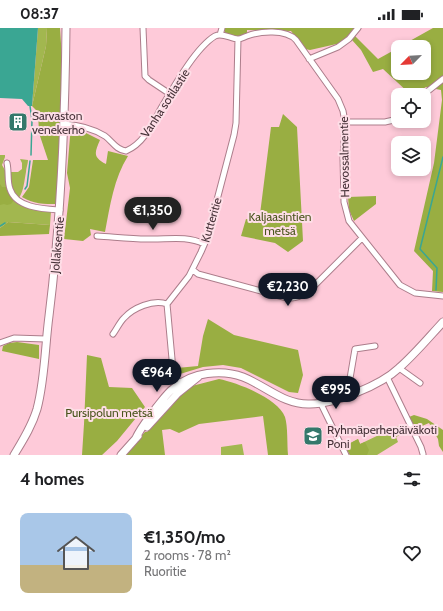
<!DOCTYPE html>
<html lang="en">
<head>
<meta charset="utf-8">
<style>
  body { margin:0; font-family:Cabin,sans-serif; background:#f2f2f2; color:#202124; height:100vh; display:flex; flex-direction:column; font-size:15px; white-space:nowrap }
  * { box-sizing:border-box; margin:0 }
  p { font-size:13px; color:#757577 }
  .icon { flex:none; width:22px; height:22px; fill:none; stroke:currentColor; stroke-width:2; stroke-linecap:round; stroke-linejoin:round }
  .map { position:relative; height:427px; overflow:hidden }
  .side { display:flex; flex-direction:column; background:#fff; flex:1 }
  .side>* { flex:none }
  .needle { width:26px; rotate:246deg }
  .buttons { position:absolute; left:391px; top:12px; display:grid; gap:8px }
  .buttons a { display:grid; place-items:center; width:40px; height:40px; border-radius:8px; background:#fff; box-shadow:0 2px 6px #0003; font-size:20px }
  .price { position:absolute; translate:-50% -34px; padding:0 9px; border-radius:14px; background:#111827; color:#fff; font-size:13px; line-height:26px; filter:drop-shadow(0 1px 2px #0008) }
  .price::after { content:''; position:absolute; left:50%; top:24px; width:12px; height:9px; margin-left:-6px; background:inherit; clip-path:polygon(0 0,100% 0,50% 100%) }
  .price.selected { background:#222; color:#fff }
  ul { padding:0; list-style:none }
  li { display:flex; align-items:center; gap:12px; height:100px; padding:0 20px }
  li+li { border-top:1px solid #e0e0e0 }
  li span { display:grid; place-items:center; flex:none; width:112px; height:80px; border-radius:8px; color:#555 }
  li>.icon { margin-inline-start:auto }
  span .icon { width:48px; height:48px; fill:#fffc; stroke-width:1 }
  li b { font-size:17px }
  h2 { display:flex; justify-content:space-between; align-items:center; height:48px; padding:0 20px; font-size:17px }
  .status { display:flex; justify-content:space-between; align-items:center; height:28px; padding:0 20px; background:#fff; direction:ltr }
  .status svg { height:11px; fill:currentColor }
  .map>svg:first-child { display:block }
  .green { fill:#a2b74f }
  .forest { fill:#99ae42 }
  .water { fill:#3aa693 }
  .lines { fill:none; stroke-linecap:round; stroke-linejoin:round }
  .stream { stroke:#3aa693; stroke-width:1.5 }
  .minor-casing { stroke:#ac7d8b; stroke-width:7 }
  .secondary-casing { stroke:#ac7d8b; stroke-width:9 }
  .minor { stroke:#fff; stroke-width:5 }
  .secondary { stroke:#fff; stroke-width:7 }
  .labels { text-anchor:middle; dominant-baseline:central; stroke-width:4; stroke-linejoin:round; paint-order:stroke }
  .street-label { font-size:12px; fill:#463238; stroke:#fedee7 }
  .poi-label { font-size:12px; fill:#463238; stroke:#fedee7; text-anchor:start }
  .park-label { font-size:12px; fill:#4a551d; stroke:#fedee7 }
</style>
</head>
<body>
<div class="status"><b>08:37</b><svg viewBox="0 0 49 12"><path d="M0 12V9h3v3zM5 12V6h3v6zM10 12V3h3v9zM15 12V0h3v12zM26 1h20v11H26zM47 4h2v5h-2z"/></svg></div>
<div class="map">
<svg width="443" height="427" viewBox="0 0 443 427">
  <rect width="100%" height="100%" fill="#fecad9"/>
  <path class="green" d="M38 0H47L46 18 32 78Z
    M0 127H5V129L2 137 6 144 7 159 14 172 31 181 51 183 50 197 8 194 0 200Z
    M20 131 28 132C28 136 26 140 26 144 24 154 24 162 19 170 11 162 10 154 11 144H18L22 141V135Z
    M402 396 406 404 396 409 398 414 377 427H350L345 418 358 411 360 416Z
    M242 416 244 427H221V419Z"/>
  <path class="forest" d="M47 0H60L62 31 57 176C44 176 33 176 22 169L29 159 33 132H48L39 105 38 84 32 78 46 18Z
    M224 0H356L341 15 310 22 305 21 291 3 247 2V6L239 9 225 6Z
    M433 0H443V264L432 263 433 243 414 223 434 135 442 72 441 62 426 59 413 67H411L383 41 373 44 361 22 352 12 355 8 378 31 398 20V45H424V19H399Z
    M283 86 297 99 303 213 288 224 275 215 241 208 246 191 259 194 271 99H279Z
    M73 102H80L100 112C95 124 92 129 106 136L108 123 128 128C114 150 110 178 105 204L90 201 91 207 83 213 64 211 70 160 67 145 70 109 71 103Z
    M0 156 2 159H7L14 172 11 176 7 177 4 176 0 177Z
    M376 168V176L354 193 349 182 348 169Z
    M8 194 50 197 49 206 0 208V200Z
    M208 291 234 307 298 322 303 347 298 365 289 364 241 340 223 337 203 339 180 346 177 340 198 338 203 308Z
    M17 314 39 317V331L2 323 3 318 9 315Z
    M87 327 101 330 109 359 132 360 145 379 117 413 102 427H82L84 396Z
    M219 351C238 355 278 370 285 389 288 399 287 416 288 427H268L263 388 199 396 179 405 170 401 162 402 165 427H124L145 404H147L170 380 180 367 192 358Z
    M414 387 427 391 443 402V424L439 418 438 411 429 395 415 401 409 389Z
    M358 411 360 416 365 414 369 422 367 427H350L345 418Z"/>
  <path class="water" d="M0 0H38L32 78H28L22 71 0 70Z"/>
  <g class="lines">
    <path class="stream" d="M30 78 32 92 31 127
      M25 161 27 158 30 133
      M0 198 5 195
      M436 262 437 240 420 221 443 129"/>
    <defs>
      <path id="minor" d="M143 0 145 48 149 52 170 66
        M220 7 222 0
        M309 31 338 19 349 11 358 0
        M423 67 443 51
        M345 94H385L398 91
        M64 96C79 97 92 100 105 108 112 113 116 122 126 123 143 116 152 97 160 82 172 62 195 20 215 8 222 4 231 11 238 11 241 11 244 9 247 8 260 3 286 1 296 12L338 71 343 83 345 94 343 130 344 174 349 193 400 257 415 265 443 268
        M7 135C9 144 7 153 10 161 16 180 43 181 60 182
        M97 208C114 209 130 211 147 211 166 212 186 207 204 216
        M193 242 198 246 287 270C296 271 302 268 309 263L362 210
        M113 306C117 301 119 295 124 290 133 280 153 271 167 276
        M0 315 14 310 46 311
        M399 340 420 355
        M387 349 421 419 423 426
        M181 358 175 348 173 342 167 276 189 248 201 224 207 210 234 107 236 95 238 11
        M347 368 355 321 375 318
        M321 376 346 427"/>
      <path id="secondary" d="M147 399 178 365 198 349
        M136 410C141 399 149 390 156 380 162 373 167 365 174 360 192 344 222 341 243 349 266 358 284 377 310 376 335 376 381 357 399 340 415 326 429 309 443 294
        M14 427C23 412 32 398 37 381 45 351 45 318 49 288 61 192 65 96 66 0
        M121 427 138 408"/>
    </defs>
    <use href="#minor" class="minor-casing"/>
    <use href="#secondary" class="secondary-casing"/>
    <use href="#minor" class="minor"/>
    <use href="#secondary" class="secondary"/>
  </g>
  <defs>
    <symbol id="building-square" viewBox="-11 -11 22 22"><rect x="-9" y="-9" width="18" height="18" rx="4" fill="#34786b" stroke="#fedee7"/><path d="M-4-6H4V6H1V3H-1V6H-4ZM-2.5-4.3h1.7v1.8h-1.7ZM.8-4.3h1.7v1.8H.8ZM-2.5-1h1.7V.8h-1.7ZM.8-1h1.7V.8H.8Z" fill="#fff"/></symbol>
    <symbol id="school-square" viewBox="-11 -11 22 22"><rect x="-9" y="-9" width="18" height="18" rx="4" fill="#34786b" stroke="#fedee7"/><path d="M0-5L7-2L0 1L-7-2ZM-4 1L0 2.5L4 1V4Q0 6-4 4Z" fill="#fff"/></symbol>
  </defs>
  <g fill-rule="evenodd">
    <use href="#building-square" x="7" y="83" width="22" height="22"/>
    <use href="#school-square" x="302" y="397" width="22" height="22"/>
  </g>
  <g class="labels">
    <g class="street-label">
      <text transform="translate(165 75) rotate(-57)">Vanha sotilastie</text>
      <text transform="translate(344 129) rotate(-91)">Hevossalmentie</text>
      <text transform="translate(211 192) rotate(-74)">Kutteritie</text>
      <text transform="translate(57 217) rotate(-85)">Jollaksentie</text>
    </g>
    <g class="poi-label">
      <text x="32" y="87">Sarvaston<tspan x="32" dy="14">venekerho</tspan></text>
      <text x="327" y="401">Ryhmäperhepäiväkoti<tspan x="327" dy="14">Poni</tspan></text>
    </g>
    <g class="park-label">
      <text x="280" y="188">Kaljaasintien<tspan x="280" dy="14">metsä</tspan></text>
      <text x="109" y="384">Pursipolun metsä</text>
    </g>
  </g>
</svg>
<div class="buttons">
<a><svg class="needle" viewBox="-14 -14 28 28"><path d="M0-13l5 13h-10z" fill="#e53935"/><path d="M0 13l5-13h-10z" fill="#757577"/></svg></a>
<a><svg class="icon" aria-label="locate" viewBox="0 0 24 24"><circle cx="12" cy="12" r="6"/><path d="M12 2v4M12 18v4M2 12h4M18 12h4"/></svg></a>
<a><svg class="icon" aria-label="layers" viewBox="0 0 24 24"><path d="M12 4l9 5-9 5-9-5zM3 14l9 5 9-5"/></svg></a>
</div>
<b class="price selected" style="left:153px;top:203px">€1,350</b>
<b class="price" style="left:288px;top:279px">€2,230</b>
<b class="price" style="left:157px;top:365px">€964</b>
<b class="price" style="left:336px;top:382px">€995</b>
</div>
<section class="side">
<h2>4 homes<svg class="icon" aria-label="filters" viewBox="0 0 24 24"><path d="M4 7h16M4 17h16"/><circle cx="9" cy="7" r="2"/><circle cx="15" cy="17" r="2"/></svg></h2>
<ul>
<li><span style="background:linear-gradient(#a9c7e8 65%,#c2b280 0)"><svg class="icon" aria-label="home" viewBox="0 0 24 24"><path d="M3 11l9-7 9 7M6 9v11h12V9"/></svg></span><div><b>€1,350/mo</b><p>2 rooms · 78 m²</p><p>Ruoritie</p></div><svg class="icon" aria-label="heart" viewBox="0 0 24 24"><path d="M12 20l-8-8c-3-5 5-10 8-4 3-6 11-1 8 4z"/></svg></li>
</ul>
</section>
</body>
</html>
